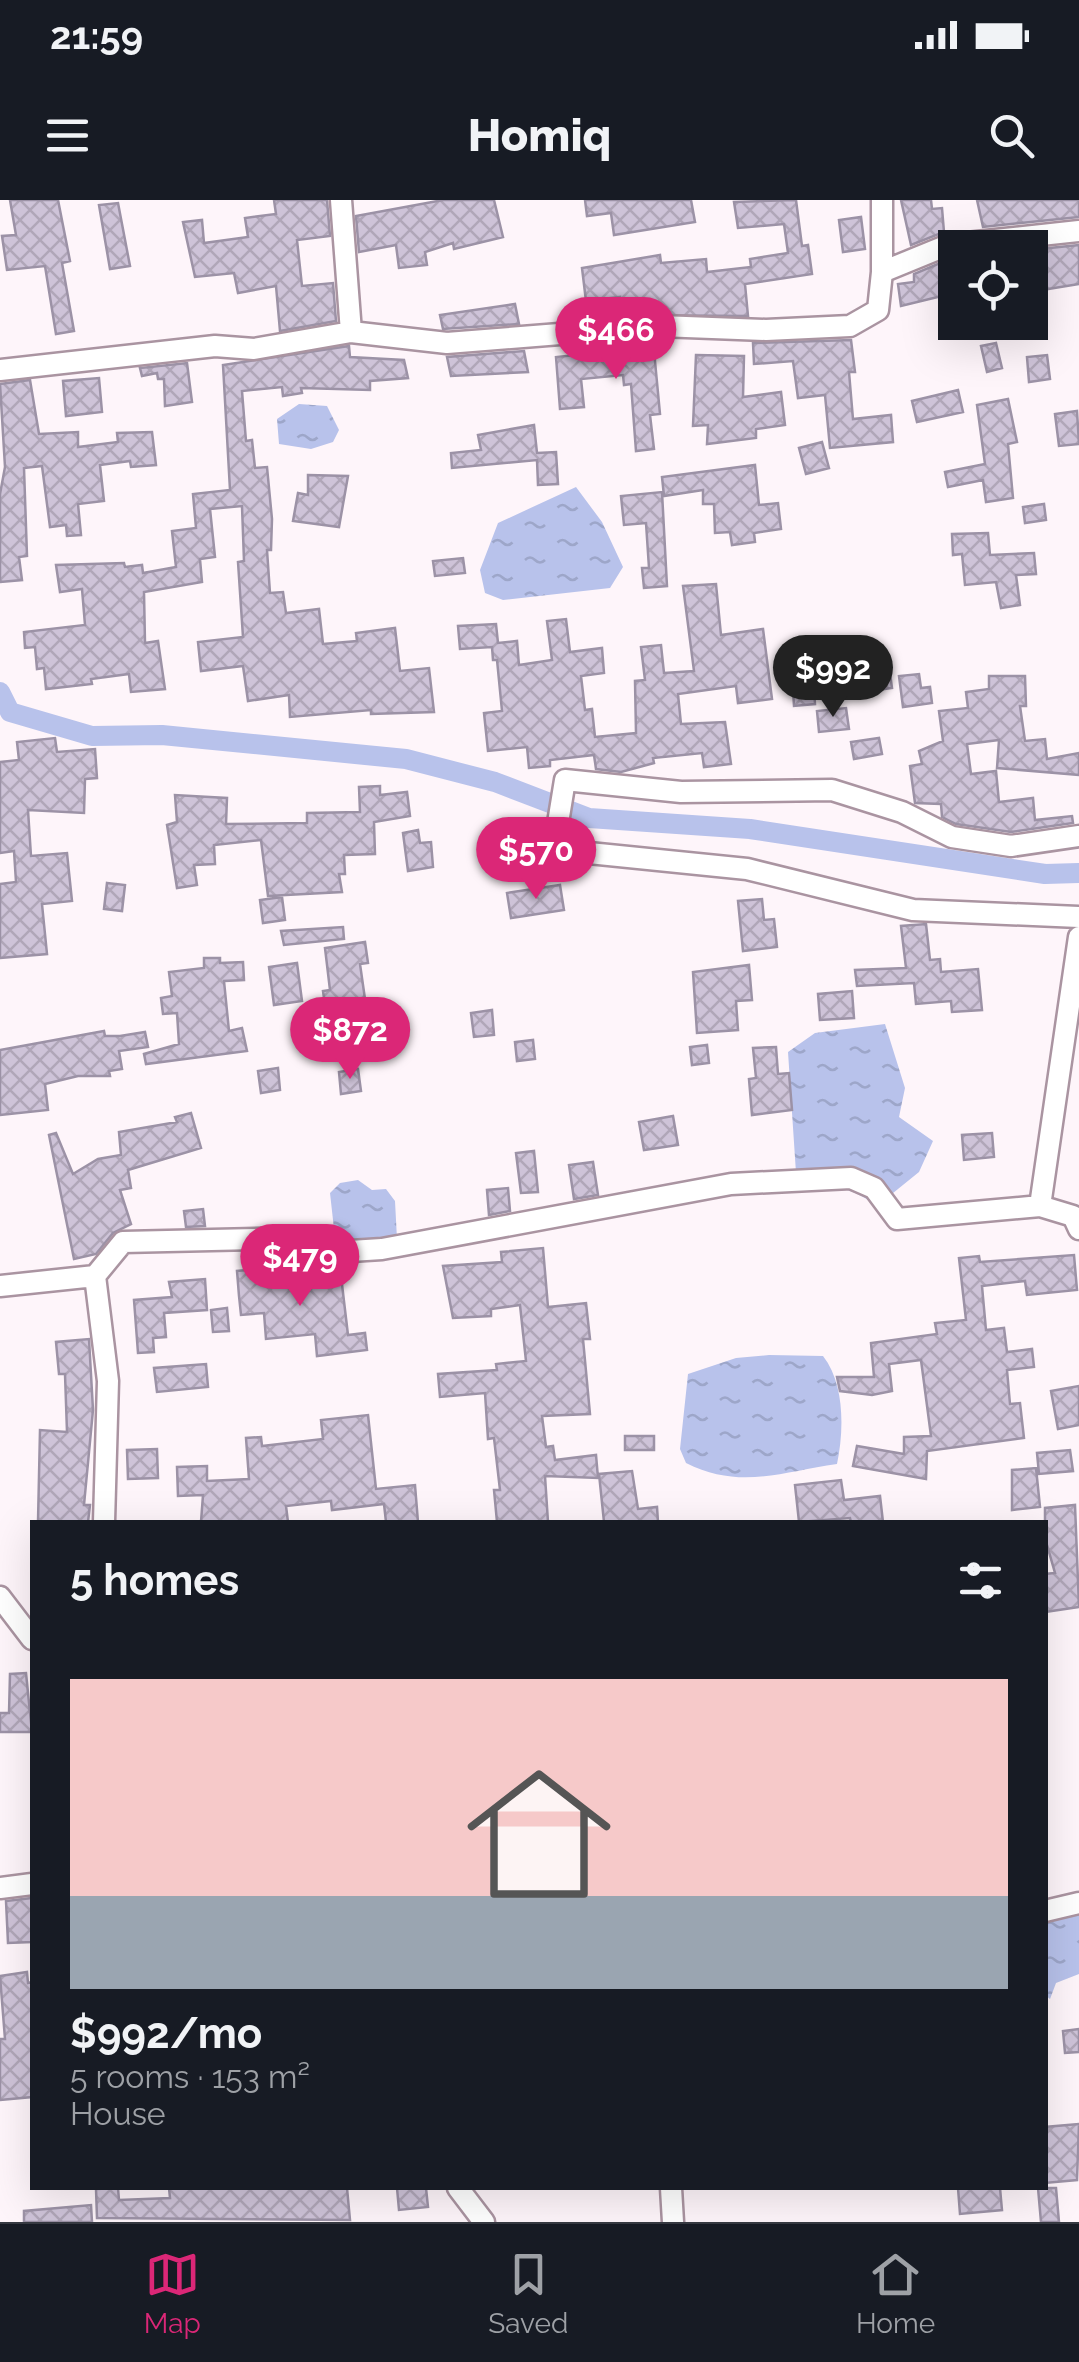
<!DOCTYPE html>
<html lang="en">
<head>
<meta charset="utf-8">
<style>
  body { margin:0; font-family:Raleway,sans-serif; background:#20242c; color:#f1f3f6; height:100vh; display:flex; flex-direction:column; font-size:38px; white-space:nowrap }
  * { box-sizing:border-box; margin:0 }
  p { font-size:32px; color:#9ea1a6 }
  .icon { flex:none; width:55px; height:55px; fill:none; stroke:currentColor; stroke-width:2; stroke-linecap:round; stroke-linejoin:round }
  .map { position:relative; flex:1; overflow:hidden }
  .panel { position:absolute; left:30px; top:1320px; width:1018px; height:670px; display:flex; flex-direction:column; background:#171b24; border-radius:0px; box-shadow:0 10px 40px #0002 }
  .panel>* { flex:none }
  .tools { position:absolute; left:938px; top:30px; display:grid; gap:20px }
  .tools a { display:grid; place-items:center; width:110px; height:110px; border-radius:0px; background:#171b24; box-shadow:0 10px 40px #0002; font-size:50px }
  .price { position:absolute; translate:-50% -85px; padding:0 22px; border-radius:35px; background:#db2777; color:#fff; font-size:32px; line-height:65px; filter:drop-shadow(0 2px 5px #0008) }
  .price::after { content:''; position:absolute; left:50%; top:60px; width:30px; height:22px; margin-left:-15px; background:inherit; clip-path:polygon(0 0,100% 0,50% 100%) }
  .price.current { background:#222; color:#fff }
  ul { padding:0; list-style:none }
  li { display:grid; align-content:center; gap:20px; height:530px; padding:0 40px }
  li+li { border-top:2px solid #363941 }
  li span { display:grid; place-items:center; height:310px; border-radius:0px; color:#555 }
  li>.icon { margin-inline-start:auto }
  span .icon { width:180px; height:180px; fill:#fffc; stroke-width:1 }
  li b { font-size:42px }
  h2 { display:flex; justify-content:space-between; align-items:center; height:120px; padding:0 40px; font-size:42px }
  .status { display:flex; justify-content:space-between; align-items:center; height:70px; padding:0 50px; background:#171b24; direction:ltr }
  .status svg { height:28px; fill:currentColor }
  header { display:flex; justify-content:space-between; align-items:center; height:130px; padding:0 40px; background:#171b24; font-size:45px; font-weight:800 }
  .tab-bar { display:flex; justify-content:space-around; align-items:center; height:140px; border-top:2px solid #363941; background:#171b24; font-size:28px; color:#9ea1a6 }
  .tab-bar a { display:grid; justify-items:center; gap:5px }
  .tab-bar .current { color:#db2777 }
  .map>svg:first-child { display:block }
  .water { fill:url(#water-ripples) }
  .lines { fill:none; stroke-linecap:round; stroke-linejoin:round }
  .canal { stroke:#b8c2eb; stroke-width:20 }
  .building { fill:url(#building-cross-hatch); stroke:#9c92a6; stroke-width:2.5 }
  .minor-casing { stroke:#aa94a1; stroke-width:25 }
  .minor { stroke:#fff; stroke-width:20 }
</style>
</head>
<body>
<div class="status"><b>21:59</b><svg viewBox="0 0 49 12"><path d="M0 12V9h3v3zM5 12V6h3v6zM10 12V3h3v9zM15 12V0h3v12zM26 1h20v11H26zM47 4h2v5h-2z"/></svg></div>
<header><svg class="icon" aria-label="menu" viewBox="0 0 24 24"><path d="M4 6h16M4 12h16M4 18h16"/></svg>Homiq<svg class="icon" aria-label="search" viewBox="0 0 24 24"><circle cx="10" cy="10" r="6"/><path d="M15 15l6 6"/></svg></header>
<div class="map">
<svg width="1079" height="2022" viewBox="0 0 1079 2022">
  <defs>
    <pattern id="water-ripples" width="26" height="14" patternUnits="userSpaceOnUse" patternTransform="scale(2.5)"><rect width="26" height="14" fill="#b8c2eb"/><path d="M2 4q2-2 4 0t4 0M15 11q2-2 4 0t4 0" fill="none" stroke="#9da6c9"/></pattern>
    <pattern id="building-cross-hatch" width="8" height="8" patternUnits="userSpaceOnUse" patternTransform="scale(2.5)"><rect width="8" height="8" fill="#cec3d8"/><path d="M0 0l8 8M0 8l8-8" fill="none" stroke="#b0a6b8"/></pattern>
  </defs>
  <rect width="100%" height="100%" fill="#fef5fa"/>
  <path class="water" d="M299 204 327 206 339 230 333 242 311 249 279 244 277 219Z
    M576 287 602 322 623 367 610 388 503 400 485 393 480 370 498 323Z
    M885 824 905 888 899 917 933 941 919 972 877 1006C848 985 831 985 797 988L788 852 815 833Z
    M358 980 372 990 386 989 395 1001 397 1039 336 1047 330 993 340 983Z
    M769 1155 823 1156C845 1184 844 1231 837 1264 781 1272 740 1290 686 1263L680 1249 688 1174 736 1158Z
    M1079 1708V1774L1056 1783 1050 1799 1045 1795V1714Z"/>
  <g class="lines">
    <path class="canal" d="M0 492 10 512 92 536 162 535 406 559 495 582 589 618 750 629 1045 674 1079 673"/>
  </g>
  <path class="building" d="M10 0H58L70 61 62 63 74 131 56 134 45 66 7 70 2 36 16 35Z
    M274 0H327L330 36 297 40 302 86 333 83 336 121 280 131 276 86 238 93 234 73 195 77 183 22 202 20 204 43 248 37 245 18 276 14Z
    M443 0H494L503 37 454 49 453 43 425 52 427 65 399 68 396 45 359 52 356 16Z
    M585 0H691L695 22 614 35 611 13 587 16Z
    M796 0 802 46 808 45 812 74 745 84 748 116 621 115 620 97 586 101 582 68 660 55 661 63 706 59 707 72 751 67 750 59 788 53 784 24 738 28 734 2Z
    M901 0H931L932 9 942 8 944 32 911 45Z
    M977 0H1079V17L983 27Z
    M118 3 130 66 110 69 99 5Z
    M861 17 865 49 843 52 839 20Z
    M1079 45V84L1030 92V50Z
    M947 60 950 94 901 106 898 84 914 82V74Z
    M515 104 519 124 443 129 440 115Z
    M653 140 660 214 650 215 654 249 636 251 631 184 624 185 623 175 581 179 584 207 560 209 556 157 624 150 623 143Z
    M851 140 855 172H849L853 219 891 215 893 242 830 248 825 195 798 198 793 161 754 164 753 143Z
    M996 143 1002 168 987 172 981 146Z
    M349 146 350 157 404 160 408 178 370 181V190L301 188 302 193 283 196 282 187 242 191 246 241 252 240 255 268 267 267 272 319 271 350H267L270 393 283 392 286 413 319 409 323 444 357 441 356 433 395 428 400 471 429 468 434 512 371 514V510L290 517 289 495 248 501 243 466 201 471 198 442 243 437 238 362 244 361 242 306 210 309 215 357 200 359 202 382 144 392 145 443 158 441 165 489 131 492 129 474 91 479 92 484 46 489 44 468 37 469 35 447 25 448 24 432 85 425 82 389 60 392 56 365 124 363 125 367 142 365 143 373 176 367 172 331 196 328 193 294 230 290 223 165Z
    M524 151 528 172 451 176 447 157Z
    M696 155 744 156 743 197 781 192 785 225 756 229V238L707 244 708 225 693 226Z
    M1047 155 1050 179 1029 182 1027 157Z
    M187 163 192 202 165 206 164 179H158L157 173 142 176 140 168Z
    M99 178 102 212 66 216 63 181Z
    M30 180 39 234 78 232V247L118 242 117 233 152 232 156 265 131 267 130 261 100 265 104 301 78 304 81 335 67 336 66 325 50 327 42 266 24 268 27 356 19 357 22 380 0 382V294L5 267 0 184Z
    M958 190 963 212 917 222 912 201Z
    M1008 199 1017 242 1008 244 1013 298 986 302 983 280 948 287 945 272 985 264 977 205Z
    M1077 211 1079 244 1059 246 1055 214Z
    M534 225 537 253 556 252 558 284 538 285 537 260 452 268 451 253 481 250 478 235Z
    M822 242 829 268 806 274 799 248Z
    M755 265 759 305 778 303 781 329 754 333 755 342 732 345 730 332 715 333 714 304H703V290L664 296 662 277Z
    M308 275 348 276 339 327 293 321 298 293 308 295Z
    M662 292 667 386 644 388 642 368H649L646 323 624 325 621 296Z
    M1044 304 1046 320 1025 323 1023 307Z
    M988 333 990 355 1034 353 1036 374 1016 375 1020 405 1001 408 996 382 965 385 962 354 953 355 952 334Z
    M463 358 465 373 435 376 433 361Z
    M716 384 721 435 763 429 772 499 738 503 736 486 678 494 681 524 725 522 731 564 704 567 702 553 653 558 654 563 621 572 596 569 594 555 550 560V566L529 568 527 547 488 551 484 513 502 511 497 460H493L492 447 460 449 458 426 496 424 498 443 517 441 519 465 552 460 547 421 566 419 570 452 602 448 604 473 581 476 585 510 592 509 595 537 636 533 635 481 645 480 641 447 661 445 664 473 694 471 683 386Z
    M889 466 892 488 877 490 874 468Z
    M919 474 921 488 930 487 932 503 903 507 899 476Z
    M989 476H1025L1026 506H1020L1025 541 1045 539 1047 559 1079 553V575L997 568 999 540 967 544 971 574 996 571 999 602 1033 598 1035 620 1072 616 1073 623 1011 632 956 624 942 617 941 604 915 603 910 566 922 564 919 551 943 541 939 511 968 508 966 492 989 489Z
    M814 488 815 504 794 506 793 490Z
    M846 508 849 529 819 532 817 511Z
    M55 538 57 552 95 549 97 578 85 579 84 613 28 610 31 656 67 653 72 701 42 704 47 754 0 758V684L16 682 14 651 0 653V562L19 560 17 542Z
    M879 538 882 554 854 559 851 542Z
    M380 586V595L407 592 410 616 374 622 375 654 344 655 345 674H339L342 692 268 696 261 640 214 645 215 664 194 665 197 685 177 688 167 625 177 622 175 595 227 598 226 624 307 623V613L360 612 359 587Z
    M418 630 420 643 431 642 433 667 408 671 403 633Z
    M107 683 125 685 122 711 104 709Z
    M560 685 564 710 511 718 507 693Z
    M282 697 285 720 263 723 260 700Z
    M762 699 764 720 774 719 777 747 743 751 738 701Z
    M926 724 930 760 940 759 941 772 978 769 982 810 952 812 951 801 916 804 914 783 857 786 855 770 906 768 901 726Z
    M343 727 344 739 284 745 281 731Z
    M365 742 368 763 360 764 366 806 326 812 323 791 330 790 325 748Z
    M204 758H220V763L243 762 244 780 224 781 229 831 242 828 247 851 146 864 144 854 179 844 177 813 163 814 161 798 172 796 169 772 204 768Z
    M297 763 302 801 274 805 269 767Z
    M749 765 752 800 736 801 738 830 697 833 693 772Z
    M852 791 854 818 820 820 818 794Z
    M492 810 494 835 474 837 471 813Z
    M104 831 105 836H120L145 832 148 847 119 851 122 869 109 871 110 876H78L45 884 48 910 0 915V850Z
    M533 840 535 859 517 861 515 842Z
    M707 845 709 863 692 865 690 847Z
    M776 847 778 874 789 873 792 910 752 915 749 879 756 878 753 848Z
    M278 868 280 890 261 893 258 871Z
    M358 869 361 891 341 894 339 872Z
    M191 913 201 948 128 970 131 988 120 990 131 1024 113 1033 96 1054 74 1059 49 935 56 933 73 974 98 959 121 955 119 932 177 922 175 917Z
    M673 916 678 945 644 950 639 922Z
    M992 933 994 957 964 960 962 935Z
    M534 951 538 992 521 993 516 953Z
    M593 962 598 995 574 999 569 965Z
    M508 988 510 1011 489 1015 487 990Z
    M203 1009 205 1026 186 1027 184 1011Z
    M543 1048 548 1107 586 1103 590 1139H583L590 1214 542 1216 546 1247 553 1246 555 1260 596 1255 598 1278 545 1276 548 1322H497L494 1290H500L494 1238 488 1239 485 1193 440 1197 438 1174 497 1170 496 1164 526 1161 520 1105 491 1109V1116L453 1118 443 1066 502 1062 501 1052Z
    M1074 1055 1077 1090 1027 1095 1025 1081 982 1086 986 1130 1004 1128 1007 1152 1032 1149 1034 1167 1007 1170 1010 1204 1020 1203 1024 1238 927 1251 926 1279 853 1266 857 1246 904 1254V1237L931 1236 921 1160 889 1164 892 1191 872 1195 840 1191 837 1177H874L871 1143 937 1134 935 1123 966 1120 959 1058 979 1056 980 1062Z
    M260 1069 261 1077 294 1073 295 1081 341 1076 348 1135 365 1133 367 1150 317 1156 315 1134 266 1139 264 1113 241 1115 239 1096 237 1071Z
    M205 1079 207 1110 164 1113 166 1137 153 1138 154 1152 138 1153 134 1100 172 1097 169 1082Z
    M227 1108 229 1131 213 1132 211 1110Z
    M89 1139 93 1210 84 1305H90L88 1322H38L40 1230 67 1232 65 1174H59L56 1142Z
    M206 1164 208 1187 157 1192 154 1168Z
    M1079 1186V1225L1058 1229 1051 1191Z
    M368 1215 376 1289 415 1285 418 1322H386L384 1304 332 1310 331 1301 286 1306 288 1322H201L203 1295 178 1296 177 1267 207 1266V1281L249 1279 246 1238 261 1237 262 1246 323 1239 321 1220Z
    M625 1236H654V1250H625Z
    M157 1249 158 1278 128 1279 127 1250Z
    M1070 1250 1073 1271 1039 1274 1037 1253Z
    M1036 1268 1040 1307 1012 1310V1270Z
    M632 1271 638 1309 657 1307 658 1322H604L599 1274Z
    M841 1280 844 1300 880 1296 883 1322H851L850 1318 799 1322 795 1285Z
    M1075 1305 1079 1407 1045 1412V1374L1055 1373 1045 1338V1308Z
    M26 1473 32 1532H0V1513H9L10 1474Z
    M32 1698V1742L8 1743 6 1701Z
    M27 1772 28 1783 32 1782V1897L0 1900V1839H5L0 1776Z
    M1079 1829V1852L1065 1853 1063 1831Z
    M1079 1924 1077 1980 1045 1983V1927Z
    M118 1988 119 2000 170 1998 169 1988H347L350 2020 97 2018 96 1989Z
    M397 1988H426L428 2007 399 2010Z
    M958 1988H1000L1002 2010 960 2014Z
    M1038 1988H1056L1059 2022H1041Z
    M91 2005 92 2022H24V2011Z"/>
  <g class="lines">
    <defs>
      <path id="minor" d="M341 0 351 132
        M882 0V72
        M0 170 215 146 254 149 351 132 447 143 660 126 766 130 850 126 878 110 882 72 948 45 1079 31
        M1079 636 1011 646 952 637 902 612 832 590 681 592 565 580 556 635 565 646 579 652 747 669 913 710 1079 717
        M1040 1006 1079 737
        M95 1076 123 1042 294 1038 319 1053 382 1049 731 984 851 978 874 988 897 1019 1040 1006 1073 1016 1079 1029
        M0 1086 95 1076 108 1181 104 1322
        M0 1397 32 1439
        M0 1688 32 1684
        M1045 1711 1079 1703
        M458 1988 484 2022
        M671 1988 673 2022"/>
    </defs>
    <use href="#minor" class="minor-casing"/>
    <use href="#minor" class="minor"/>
  </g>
</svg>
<div class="tools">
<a><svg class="icon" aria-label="locate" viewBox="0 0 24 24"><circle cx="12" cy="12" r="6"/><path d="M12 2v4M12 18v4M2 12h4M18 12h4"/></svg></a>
</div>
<b class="price" style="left:616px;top:182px">$466</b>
<b class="price current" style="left:833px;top:520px">$992</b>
<b class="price" style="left:536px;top:702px">$570</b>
<b class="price" style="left:350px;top:882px">$872</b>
<b class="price" style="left:300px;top:1109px">$479</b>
<section class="panel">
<h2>5 homes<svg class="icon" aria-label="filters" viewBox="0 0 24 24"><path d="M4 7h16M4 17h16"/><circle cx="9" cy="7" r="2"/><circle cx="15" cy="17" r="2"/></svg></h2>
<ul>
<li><span style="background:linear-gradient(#f6c9c9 70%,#9aa5b1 0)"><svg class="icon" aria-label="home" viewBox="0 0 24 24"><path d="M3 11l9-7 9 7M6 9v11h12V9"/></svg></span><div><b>$992/mo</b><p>5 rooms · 153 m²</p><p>House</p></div></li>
</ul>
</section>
</div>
<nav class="tab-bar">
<a class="current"><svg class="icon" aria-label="map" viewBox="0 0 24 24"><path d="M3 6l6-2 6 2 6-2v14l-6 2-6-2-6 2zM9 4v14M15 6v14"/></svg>Map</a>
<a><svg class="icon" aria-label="saved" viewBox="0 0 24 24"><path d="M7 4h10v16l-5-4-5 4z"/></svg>Saved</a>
<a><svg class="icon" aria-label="home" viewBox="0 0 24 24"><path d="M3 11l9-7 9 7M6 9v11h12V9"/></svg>Home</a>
</nav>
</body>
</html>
